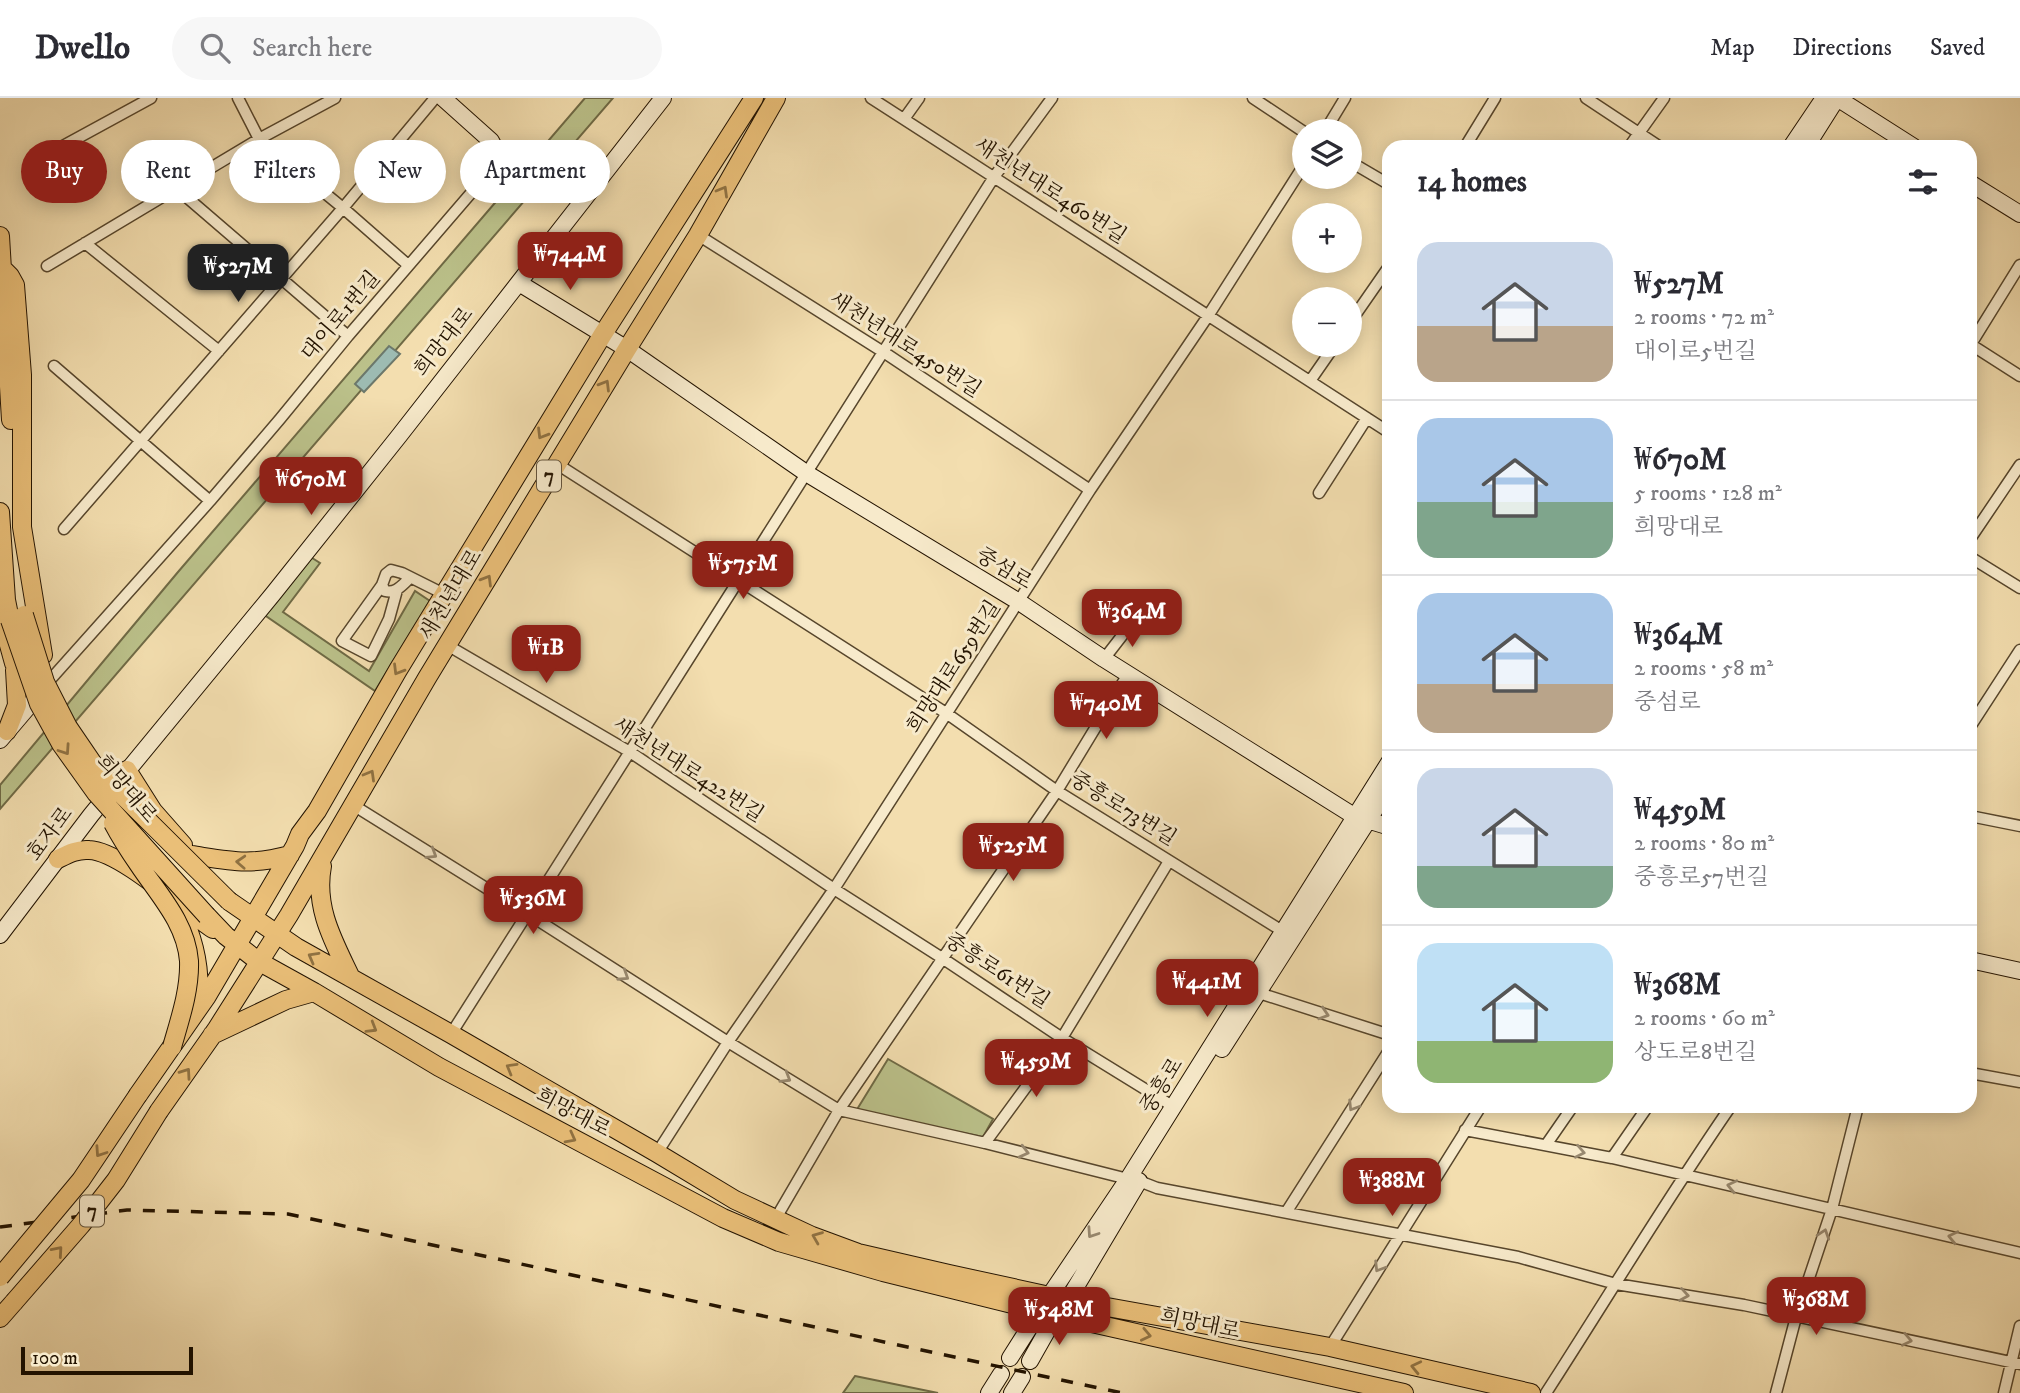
<!DOCTYPE html>
<html lang="en">
<head>
<meta charset="utf-8">
<style>
  body { margin:0; font-family:"IM FELL DW Pica","Noto Serif KR",serif; background:#f7f7f7; color:#2b2b33; height:100vh; display:flex; flex-direction:column; font-size:26px; white-space:nowrap }
  * { box-sizing:border-box; margin:0 }
  p { font-size:23px; color:#7c7c81 }
  .icon { flex:none; width:38px; height:38px; fill:none; stroke:currentColor; stroke-width:2; stroke-linecap:round; stroke-linejoin:round }
  .map { position:relative; flex:1; overflow:hidden }
  .drawer { position:absolute; left:1382px; top:42px; width:595px; height:973px; display:flex; flex-direction:column; background:#fff; border-radius:21px; box-shadow:0 4px 18px #0003 }
  .drawer>* { flex:none }
  .banner { position:absolute; left:21px; top:42px; width:665px; height:63px; display:flex; gap:14px }
  .tools { position:absolute; left:1292px; top:21px; display:grid; gap:14px }
  .tools a { display:grid; place-items:center; width:70px; height:70px; border-radius:50%; background:#fff; box-shadow:0 4px 18px #0003; font-size:35px }
  .scale { position:absolute; left:21px; bottom:18px; width:172px; box-sizing:border-box; padding-left:7px; border:4px solid #231300; border-top:0; font-size:19px; line-height:24px; white-space:nowrap; color:#231300; -webkit-text-stroke:5px #f7eacb; paint-order:stroke }
  .price { position:absolute; translate:-50% -60px; padding:0 16px; border-radius:14px; background:#8f2418; color:#fff; font-size:23px; line-height:46px; filter:drop-shadow(0 2px 4px #0008) }
  .price::after { content:''; position:absolute; left:50%; top:42px; width:21px; height:16px; margin-left:-10px; background:inherit; clip-path:polygon(0 0,100% 0,50% 100%) }
  .price.active { background:#222; color:#fff }
  ul { padding:0; list-style:none }
  li { display:flex; align-items:center; gap:21px; height:175px; padding:0 35px }
  li+li { border-top:2px solid #e1e1e2 }
  li span { display:grid; place-items:center; flex:none; width:196px; height:140px; border-radius:21px; color:#555 }
  li>.icon { margin-inline-start:auto }
  span .icon { width:84px; height:84px; fill:#fffc; stroke-width:1 }
  li b { font-size:30px }
  h2 { display:flex; justify-content:space-between; align-items:center; height:84px; padding:0 35px; font-size:30px }
  .chip { padding:0 24px; border-radius:32px; background:#fff; box-shadow:0 4px 18px #0003; font-size:24px; line-height:63px }
  .chip.active { background:#8f2418; color:#fff }
  header { display:flex; align-items:center; gap:42px; box-sizing:border-box; height:98px; padding:0 35px; background:#fff; border-bottom:2px solid #e1e1e2 }
  header strong { font-size:33px }
  nav { display:flex; gap:38px; margin-inline-start:auto; font-size:24px }
  .search { width:490px; height:63px; background:#f7f7f7; display:flex; align-items:center; gap:18px; box-sizing:border-box; padding:0 24px; border-radius:38px; color:#7c7c81; font-size:26px }
  .map>svg:first-child { display:block }
  .green { fill:#bbc18a; stroke:#6f6a45; stroke-width:2 }
  .water { fill:#9dbbb2; stroke:#6c786b; stroke-width:2 }
  .lines { fill:none; stroke-linecap:round; stroke-linejoin:round }
  .street-casing { stroke:#57462c; stroke-width:13 }
  .secondary-casing { stroke:#231300; stroke-width:18 }
  .primary-casing { stroke:#231300; stroke-width:20 }
  .street { stroke:#f7eacb; stroke-width:10 }
  .secondary { stroke:#f7eacb; stroke-width:16 }
  .primary { stroke:#eabf78; stroke-width:18 }
  .rail { stroke:#231300; stroke-width:3.5; stroke-dasharray:12 12; stroke-linecap:butt }
  .primary-bridge-casing { stroke:#231300; stroke-width:20; stroke-linecap:butt }
  .primary-bridge { stroke:#eabf78; stroke-width:18 }
  .oneway { stroke:#907242 }
  .oneway2 { stroke:#988970 }
  .labels { text-anchor:middle; dominant-baseline:central; stroke-width:6; stroke-linejoin:round; paint-order:stroke }
  .shield { fill:#f7eacb; stroke:#63543d; stroke-width:2 }
  .shield-label { font-size:19px; font-weight:bold; fill:#231300 }
  .street-label { font-size:21px; fill:#231300; stroke:#f7eacb }
</style>
</head>
<body>
<header>
<strong>Dwello</strong>
<div class="search"><svg class="icon" aria-label="search" viewBox="0 0 24 24"><circle cx="10" cy="10" r="6"/><path d="M15 15l6 6"/></svg>Search here</div>
<nav><a>Map</a><a>Directions</a><a>Saved</a></nav>
</header>
<div class="map">
<svg width="2020" height="1295" viewBox="0 0 2020 1295">
  <rect width="100%" height="100%" fill="#f3deaf"/>
  <filter id="stains"><feTurbulence type="fractalNoise" baseFrequency=".00286" numOctaves="4"/><feColorMatrix values="0 0 0 0 .2 0 0 0 0 .09 0 0 0 0 .02 0 0 0 .5 -.17"/></filter>
  <radialGradient id="worn" r=".72"><stop offset=".6" stop-color="#630" stop-opacity="0"/><stop offset="1" stop-color="#630" stop-opacity=".3"/></radialGradient>
  <path class="green" d="M585 0H613L0 711V687L178 474Z
    M309 458 320 465 283 514 369 573 415 493 430 503 375 593 263 516Z
    M888 961 993 1021 983 1039 856 1013Z
    M855 1278 938 1295H843Z"/>
  <path class="water" d="M389 248 400 256 364 294 355 286Z"/>
  <g class="lines">
    <defs>
      <path id="street" d="M238 0 259 41 343 110 408 167
        M871 0 1390 335
        M1253 0 1304 34
        M1586 0 1660 49
        M904 21 919 0
        M1325 33 1345 0
        M1465 49 1495 0
        M1629 49 1664 0
        M1349 63 1390 87
        M30 66 151 0
        M176 90 348 238
        M698 137 888 257 1090 392
        M85 145 219 253
        M2020 167 1971 246H1970L2020 278
        M47 168 259 41 335 0
        M1349 226 1390 167
        M54 268 210 403
        M1310 283 1335 247
        M557 366 946 615 1057 693 1284 834
        M1319 395 1367 320
        M64 431 343 110 435 0
        M1970 441 2020 367
        M1970 459 2020 490
        M410 480C402 487 396 496 385 493L382 487 386 476 391 472 402 475 444 496
        M382 487 342 543 371 558 389 521 397 492
        M447 547 630 654 834 791 942 860 1062 940 1174 1009
        M1104 561 1135 521
        M50 582 210 403 280 321 348 238 496 66 498 56
        M1970 629 2020 552
        M353 707 528 816 728 944 839 1012 985 1045 1128 1081
        M1970 718 2020 728
        M1259 895 1390 937
        M451 936 994 79 1052 0
        M1970 975 2020 984
        M1465 1032 1612 1060 2020 1155
        M985 1045 1062 940 1169 763
        M1546 1047 1573 1008
        M657 1055 728 944 834 791 1090 392 1208 218 1304 67
        M1612 1060 1648 1008
        M1139 1083 1157 1090 1518 1159 1616 1186 1744 1207 2020 1266
        M1287 1113 1390 951
        M776 1120 839 1012 1057 693 1128 576
        M1330 1249 1481 1008
        M1546 1295C1608 1199 1666 1102 1731 1008
        M1776 1295 1796 1219 1832 1111 1858 1008
        M2004 1295 2020 1228"/>
      <path id="secondary" d="M443 0 491 43 498 56
        M1837 0 1914 49
        M1791 49 1824 0
        M1806 49 1837 0
        M1970 85 2020 116
        M519 185 627 251 806 375 1019 504 1104 561 1354 718 1390 729
        M0 642 34 602
        M0 837 91 717 273 496 399 338 663 0
        M1970 862 2020 873
        M1222 951 1390 688
        M1010 1260 1050 1197 1128 1081 1390 663
        M1030 1263 1056 1217 1068 1202 1139 1083
        M989 1295 1001 1276
        M1012 1295 1022 1279"/>
      <path id="primary" d="M0 138 11 322
        M3 171 10 178 15 187 22 277V429L43 557
        M0 414 6 502 10 522
        M1 518 14 565 26 585
        M7 633 17 607 15 572
        M127 672 153 713 183 747
        M191 757C231 763 250 768 290 757
        M58 761C68 756 77 751 89 752 121 753 184 812 213 831
        M322 768C314 810 334 844 351 880
        M229 803 296 849 451 936 657 1055 735 1102 812 1138 858 1155 949 1176 1068 1202 1330 1249 1531 1295
        M207 818 226 838 258 863 314 894 439 969 723 1120 779 1144 883 1174 1056 1217 1404 1295
        M188 831C198 858 200 881 198 910
        M212 937 286 902 314 894
        M138 997 207 898 295 748 300 736 317 713 398 572 603 236 754 0
        M159 1013 216 932 289 817 427 580 627 251 698 137 776 0
        M0 1220 14 1204"/>
    </defs>
    <use href="#street" class="street-casing"/>
    <use href="#secondary" class="secondary-casing"/>
    <use href="#primary" class="primary-casing"/>
    <use href="#street" class="street"/>
    <use href="#secondary" class="secondary"/>
    <use href="#primary" class="primary"/>
    <path class="rail" d="M0 1129 127 1112 288 1116 1122 1295"/>
    <defs>
      <path id="primary-bridge" d="M24 517 45 584 68 629 98 673 229 803
        M10 522 39 606 61 646 96 695 207 818
        M113 725C121 740 130 754 139 767 159 797 186 825 189 863 190 892 180 921 172 949
        M0 1179 81 1082 138 997
        M14 1204 81 1127 116 1082 159 1013"/>
    </defs>
    <use href="#primary-bridge" class="primary-bridge-casing"/>
    <use href="#primary-bridge" class="primary-bridge"/>
  </g>
  <defs><path id="oneway-chevron" d="M-2-3.5L2.5 0L-2 3.5" fill="none" stroke-width="1.6" stroke-linecap="round" stroke-linejoin="round" transform="scale(1.75)"/></defs>
  <g class="oneway">
    <use href="#oneway-chevron" transform="translate(723 93) rotate(-60)"/>
    <use href="#oneway-chevron" transform="translate(605 287) rotate(-59)"/>
    <use href="#oneway-chevron" transform="translate(542 336) rotate(121)"/>
    <use href="#oneway-chevron" transform="translate(487 482) rotate(-59)"/>
    <use href="#oneway-chevron" transform="translate(398 572) rotate(121)"/>
    <use href="#oneway-chevron" transform="translate(65 652) rotate(56)"/>
    <use href="#oneway-chevron" transform="translate(370 677) rotate(-60)"/>
    <use href="#oneway-chevron" transform="translate(241 764) rotate(-177)"/>
    <use href="#oneway-chevron" transform="translate(313 859) rotate(-151)"/>
    <use href="#oneway-chevron" transform="translate(372 930) rotate(31)"/>
    <use href="#oneway-chevron" transform="translate(511 970) rotate(-150)"/>
    <use href="#oneway-chevron" transform="translate(186 975) rotate(-55)"/>
    <use href="#oneway-chevron" transform="translate(571 1040) rotate(28)"/>
    <use href="#oneway-chevron" transform="translate(100 1054) rotate(124)"/>
    <use href="#oneway-chevron" transform="translate(817 1139) rotate(-158)"/>
    <use href="#oneway-chevron" transform="translate(58 1153) rotate(-49)"/>
    <use href="#oneway-chevron" transform="translate(1146 1237) rotate(12)"/>
    <use href="#oneway-chevron" transform="translate(1416 1269) rotate(-167)"/>
  </g>
  <g class="oneway2">
    <use href="#oneway-chevron" transform="translate(432 756) rotate(32)"/>
    <use href="#oneway-chevron" transform="translate(624 878) rotate(33)"/>
    <use href="#oneway-chevron" transform="translate(1324 916) rotate(18)"/>
    <use href="#oneway-chevron" transform="translate(786 980) rotate(31)"/>
    <use href="#oneway-chevron" transform="translate(1353 1008) rotate(122)"/>
    <use href="#oneway-chevron" transform="translate(1024 1054) rotate(14)"/>
    <use href="#oneway-chevron" transform="translate(1580 1054) rotate(11)"/>
    <use href="#oneway-chevron" transform="translate(1732 1088) rotate(-167)"/>
    <use href="#oneway-chevron" transform="translate(1092 1135) rotate(124)"/>
    <use href="#oneway-chevron" transform="translate(1824 1136) rotate(-72)"/>
    <use href="#oneway-chevron" transform="translate(1953 1139) rotate(-167)"/>
    <use href="#oneway-chevron" transform="translate(1379 1169) rotate(122)"/>
    <use href="#oneway-chevron" transform="translate(1684 1197) rotate(9)"/>
    <use href="#oneway-chevron" transform="translate(1907 1242) rotate(12)"/>
  </g>
  <g class="labels">
    <g class="shield">
      <rect x="537" y="362.5" width="24" height="31" rx="5"/>
      <rect x="80" y="1097.5" width="24" height="31" rx="5"/>
    </g>
    <g class="shield-label">
      <text x="549" y="378">7</text>
      <text x="92" y="1113">7</text>
    </g>
    <g class="street-label">
      <text transform="translate(1050 93) rotate(33)">새천년대로460번길</text>
      <text transform="translate(341 218) rotate(-50)">대이로1번길</text>
      <text transform="translate(444 244) rotate(-52)">희망대로</text>
      <text transform="translate(905 247) rotate(33)">새천년대로450번길</text>
      <text transform="translate(1004 471) rotate(31)">중섬로</text>
      <text transform="translate(451 497) rotate(-59)">새천년대로</text>
      <text transform="translate(954 569) rotate(-57)">희망대로659번길</text>
      <text transform="translate(688 672) rotate(33)">새천년대로422번길</text>
      <text transform="translate(126 691) rotate(50)">희망대로</text>
      <text transform="translate(1123 711) rotate(32)">중흥로73번길</text>
      <text transform="translate(50 736) rotate(-53)">효자로</text>
      <text transform="translate(997 873) rotate(33)">중흥로61번길</text>
      <text transform="translate(1162 988) rotate(-58)">중흥로</text>
      <text transform="translate(573 1015) rotate(28)">희망대로</text>
      <text transform="translate(1200 1226) rotate(12)">희망대로</text>
    </g>
  </g>
  <rect width="100%" height="100%" filter="url(#stains)"/>
  <rect width="100%" height="100%" fill="url(#worn)"/>
</svg>
<div class="tools">
<a><svg class="icon" aria-label="layers" viewBox="0 0 24 24"><path d="M12 4l9 5-9 5-9-5zM3 14l9 5 9-5"/></svg></a>
<a>+</a>
<a>−</a>
</div>
<div class="scale">100 m</div>
<b class="price" style="left:570px;top:194px">₩744M</b>
<b class="price active" style="left:238px;top:206px">₩527M</b>
<b class="price" style="left:311px;top:419px">₩670M</b>
<b class="price" style="left:743px;top:503px">₩575M</b>
<b class="price" style="left:1132px;top:551px">₩364M</b>
<b class="price" style="left:546px;top:587px">₩1B</b>
<b class="price" style="left:1106px;top:643px">₩740M</b>
<b class="price" style="left:1013px;top:785px">₩525M</b>
<b class="price" style="left:533px;top:838px">₩536M</b>
<b class="price" style="left:1207px;top:921px">₩441M</b>
<b class="price" style="left:1036px;top:1001px">₩459M</b>
<b class="price" style="left:1392px;top:1120px">₩388M</b>
<b class="price" style="left:1816px;top:1239px">₩368M</b>
<b class="price" style="left:1059px;top:1249px">₩548M</b>
<div class="banner">
<a class="chip active">Buy</a>
<a class="chip">Rent</a>
<a class="chip">Filters</a>
<a class="chip">New</a>
<a class="chip">Apartment</a>
</div>
<section class="drawer">
<h2>14 homes<svg class="icon" aria-label="filters" viewBox="0 0 24 24"><path d="M4 7h16M4 17h16"/><circle cx="9" cy="7" r="2"/><circle cx="15" cy="17" r="2"/></svg></h2>
<ul>
<li><span style="background:linear-gradient(#c9d6e8 60%,#b9a48a 0)"><svg class="icon" aria-label="home" viewBox="0 0 24 24"><path d="M3 11l9-7 9 7M6 9v11h12V9"/></svg></span><div><b>₩527M</b><p>2 rooms · 72 m²</p><p>대이로5번길</p></div></li>
<li><span style="background:linear-gradient(#a9c7e8 60%,#7fa58c 0)"><svg class="icon" aria-label="home" viewBox="0 0 24 24"><path d="M3 11l9-7 9 7M6 9v11h12V9"/></svg></span><div><b>₩670M</b><p>5 rooms · 128 m²</p><p>희망대로</p></div></li>
<li><span style="background:linear-gradient(#a9c7e8 65%,#b9a48a 0)"><svg class="icon" aria-label="home" viewBox="0 0 24 24"><path d="M3 11l9-7 9 7M6 9v11h12V9"/></svg></span><div><b>₩364M</b><p>2 rooms · 58 m²</p><p>중섬로</p></div></li>
<li><span style="background:linear-gradient(#c9d6e8 70%,#7fa58c 0)"><svg class="icon" aria-label="home" viewBox="0 0 24 24"><path d="M3 11l9-7 9 7M6 9v11h12V9"/></svg></span><div><b>₩459M</b><p>2 rooms · 80 m²</p><p>중흥로57번길</p></div></li>
<li><span style="background:linear-gradient(#bfe0f5 70%,#8fb573 0)"><svg class="icon" aria-label="home" viewBox="0 0 24 24"><path d="M3 11l9-7 9 7M6 9v11h12V9"/></svg></span><div><b>₩368M</b><p>2 rooms · 60 m²</p><p>상도로8번길</p></div></li>
</ul>
</section>
</div>
</body>
</html>
